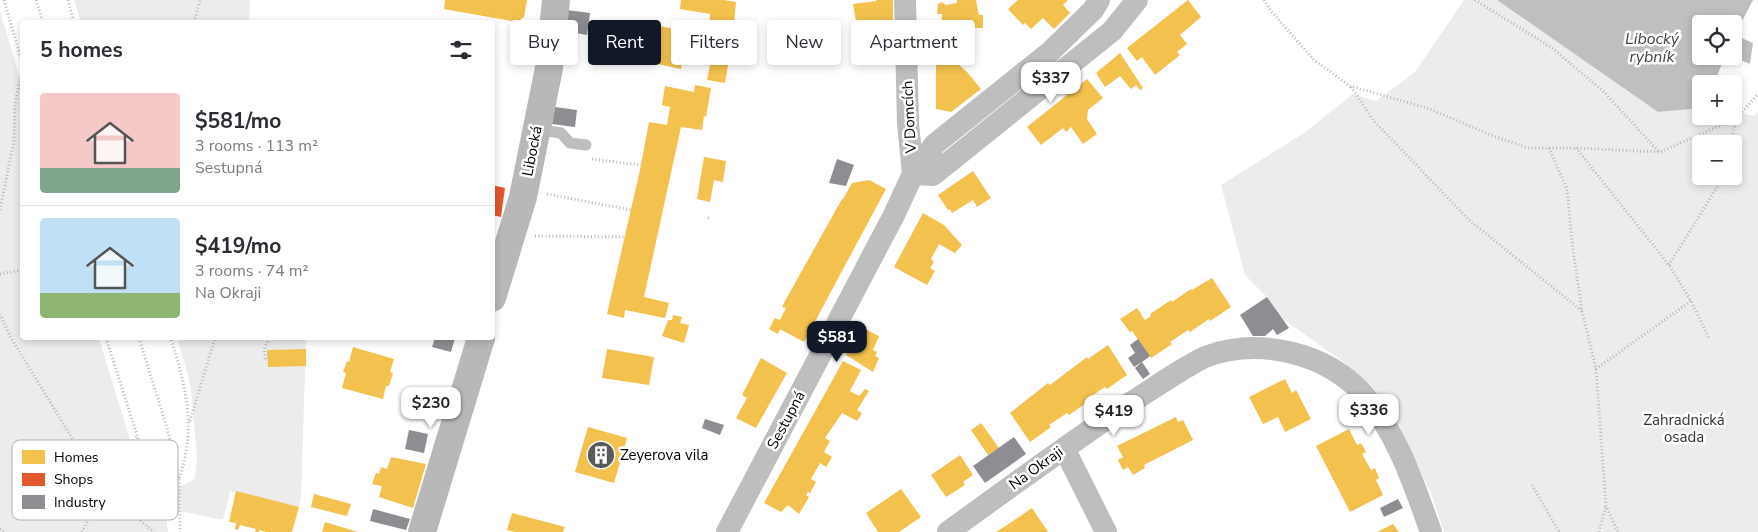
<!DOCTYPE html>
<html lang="en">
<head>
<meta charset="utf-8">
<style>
  body { margin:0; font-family:"Nunito Sans",sans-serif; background:#f2f2f3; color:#2b2b33; height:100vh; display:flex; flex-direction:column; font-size:19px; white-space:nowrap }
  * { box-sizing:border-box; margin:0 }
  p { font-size:16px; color:#7c7c81 }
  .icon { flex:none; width:28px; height:28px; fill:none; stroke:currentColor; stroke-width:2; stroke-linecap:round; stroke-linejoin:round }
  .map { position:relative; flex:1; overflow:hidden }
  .details { position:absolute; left:20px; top:20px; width:475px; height:320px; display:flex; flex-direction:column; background:#fff; border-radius:5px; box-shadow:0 2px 8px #0003 }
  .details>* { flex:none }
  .guide { position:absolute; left:510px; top:20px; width:475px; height:45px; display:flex; gap:10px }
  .fabs { position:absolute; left:1692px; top:15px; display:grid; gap:10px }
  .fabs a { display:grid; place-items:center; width:50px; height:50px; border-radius:5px; background:#fff; box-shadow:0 2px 8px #0003; font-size:25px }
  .price { position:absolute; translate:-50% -42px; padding:0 11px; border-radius:10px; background:#fff; color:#222; font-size:16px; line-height:32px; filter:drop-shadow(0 1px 2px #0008) }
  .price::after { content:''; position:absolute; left:50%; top:30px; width:15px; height:11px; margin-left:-8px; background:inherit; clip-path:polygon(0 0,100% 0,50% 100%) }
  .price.active { background:#111827; color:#fff }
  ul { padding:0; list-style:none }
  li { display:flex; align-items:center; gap:15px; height:125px; padding:0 20px }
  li+li { border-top:1px solid #e1e1e2 }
  li span { display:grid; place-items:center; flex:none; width:140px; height:100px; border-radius:5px; color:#555 }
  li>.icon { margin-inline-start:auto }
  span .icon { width:60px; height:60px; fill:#fffc; stroke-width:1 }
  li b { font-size:21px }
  h2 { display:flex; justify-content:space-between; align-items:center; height:60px; padding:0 20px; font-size:21px }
  .chip { padding:0 18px; border-radius:5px; background:#fff; box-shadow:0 2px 8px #0003; font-size:18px; line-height:45px }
  .chip.active { background:#111827; color:#fff }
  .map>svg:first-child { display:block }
  .green { fill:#ececec; fill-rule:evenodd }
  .water { fill:#bfbfbf }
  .homes { fill:#f2c14e }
  .shops { fill:#e4572e }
  .industry { fill:#8d8d92 }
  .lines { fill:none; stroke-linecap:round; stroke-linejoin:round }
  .path { stroke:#b9b9b9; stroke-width:3; stroke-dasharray:1 2.5; stroke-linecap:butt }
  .lane { stroke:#bebebe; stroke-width:11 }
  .street { stroke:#bebebe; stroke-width:22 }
  .secondary { stroke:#b8b8b8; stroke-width:28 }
  .labels { text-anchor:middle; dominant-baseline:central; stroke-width:5; stroke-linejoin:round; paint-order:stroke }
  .street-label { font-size:15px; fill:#000; stroke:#fff }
  .park-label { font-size:15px; fill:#333; stroke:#fff }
  .poi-label { font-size:15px; fill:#000; stroke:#fff; text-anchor:start }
  .water-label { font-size:16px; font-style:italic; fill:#444; stroke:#fff }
  .key { fill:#fff; stroke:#b2b2b2; stroke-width:1 }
  .key-label { font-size:14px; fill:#000 }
</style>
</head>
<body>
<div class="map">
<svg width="1758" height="532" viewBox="0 0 1758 532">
  <rect width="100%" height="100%" fill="#fff"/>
  <path class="green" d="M74 0H250L249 22H81Z
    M1464 0H1497L1658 112 1701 108V116H1734V112L1754 116 1758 112V532H1444L1432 496 1399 425 1372 386 1350 367 1283 319 1267 297 1245 275 1221 185 1304 133 1353 94 1376 101 1415 72ZM1701 144H1734V176H1701Z
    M0 11 22 85V338H99L137 463 153 486C169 488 182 489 195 478L197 458 191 389 188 375 177 338H306L301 499 299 507 230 491 223 520 165 508 168 532H0Z"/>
  <path class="water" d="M1497 0H1753L1735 35 1753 43 1750 64 1730 56H1734V24H1701V56H1725L1714 84H1701V108L1658 112Z"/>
  <path class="homes" d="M445 0H527L524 17 517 22 444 9Z
    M681 0H724L736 2 733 33 709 29 710 14 680 9Z
    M876 0H893V44H870V25L857 27 853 4 876 1Z
    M957 0H976L979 15H983V28H973V31L960 30V26H941L942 14H937L938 4 942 2 946 5 957 3Z
    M1018 0H1068L1063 5 1070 13 1054 29 1043 18 1031 29 1025 23 1023 25 1008 9Z
    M1188 0 1201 17 1180 35 1187 44 1177 52 1180 55 1155 75 1142 57 1137 61 1127 48Z
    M646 23 688 32 681 69 639 60 642 47 643 48Z
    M714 45 731 48 725 83 707 80Z
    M1120 53 1143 88 1140 90 1136 85 1131 89 1120 76 1105 87 1096 73Z
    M936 64H958L967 72 981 89 951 112 936 109Z
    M1087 79 1103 98 1088 110 1087 119 1097 134 1083 144 1071 127 1066 132 1063 128 1041 145 1027 127Z
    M695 85 711 88 706 117 704 116 702 130 681 127 644 297 669 303 665 318 625 310 624 318 607 314 640 170 649 122 667 125 670 107 662 105 665 86 694 92Z
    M704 157 726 161 723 182 714 180 710 202 697 199Z
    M973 171 991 198 977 207 973 200 952 213 950 209 948 210 938 195Z
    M869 180 886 189 804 342 780 329 778 334 769 329 775 318 780 320 786 308 782 307 785 301 842 199H843L852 183Z
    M923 213 944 225 962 245 955 253 939 244 931 259 934 262 930 268 935 271 927 285 894 267Z
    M1212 278 1231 307 1210 321 1209 319 1190 332 1188 330 1170 342 1172 344 1151 358 1132 331 1130 332 1120 319 1137 308 1145 320 1151 316 1150 314 1171 300 1172 302 1191 289 1192 290Z
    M673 315 682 317 680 323 689 325 684 343 662 336 668 320H672Z
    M861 327 879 336 873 350 877 352 875 356 879 358 873 372 846 355Z
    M1108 345 1127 375 1107 389 1105 387 1087 399 1089 401 1069 415 1067 413 1049 425 1051 427 1030 442 1010 413 1048 383 1050 385 1087 357 1088 359Z
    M353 347 394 359 390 372 393 373 389 386H386L383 399 342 388 346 373 343 372 347 361 349 362Z
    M306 349V366L268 367 267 350Z
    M607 349 654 357 649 385 602 378Z
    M761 358 787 373 756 428 736 418 747 398 742 395Z
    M843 361 861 370 850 391 859 396 865 389 869 391 857 410 862 413 857 421 842 413 825 438 830 441 824 452 832 457 826 467 820 463 811 479 816 482 810 493 808 492 806 495 809 497 799 514 788 505 781 512 764 503Z
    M1285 379 1292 393 1296 390 1311 419 1285 432 1278 417 1263 424 1249 397Z
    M1176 417 1178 422 1183 420 1193 440 1144 465 1145 468 1133 475 1128 467 1123 470 1118 460 1123 457 1117 446Z
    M981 423 999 448 988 455 971 430Z
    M588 427 627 438 614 483 575 472Z
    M1349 429 1357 445 1361 443 1366 452 1362 454 1371 470 1375 468 1379 478 1376 480 1383 495 1350 512 1316 446Z
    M960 455 973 475 963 482 965 485 946 497 931 475Z
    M391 457 426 464 413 508 379 497 382 486 372 484 376 473 379 474 381 467 387 469Z
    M901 489 921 517 899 532H878L866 513Z
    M236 491 299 507 292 532H266L260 530 259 532H255L256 529 240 525 238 530 235 529 236 523 229 522Z
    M314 494 351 504 347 516 311 507Z
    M1032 508 1048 532H996L1007 525Z
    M512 513 565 527 563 532H515L507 530Z
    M325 522 358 532H322Z
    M1393 524 1399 532H1377Z"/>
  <path class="shops" d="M492 185 505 188 501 217 492 215Z"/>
  <path class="industry" d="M567 10 590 13 587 35 565 31Z
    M555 107 577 110 575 127 552 124Z
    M837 159 854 165 846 186 829 183Z
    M1267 297 1289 328 1277 335 1273 329 1265 336H1253L1240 315Z
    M435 338H455L451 352 432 347Z
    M1138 339 1150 356 1142 362 1150 374 1143 379 1135 368 1142 362 1134 367 1128 358 1135 353 1130 345Z
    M705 419 724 425 720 435 702 428Z
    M409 430 428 434 424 453 405 449Z
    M1014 437 1026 454 985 483 973 466Z
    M1398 499 1403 508 1384 517 1380 508Z
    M373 509 410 519 406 530 370 521Z"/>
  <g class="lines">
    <path class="path" d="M4 0 22 62
      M36 0 43 22
      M68 0 74 22
      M1264 0 1271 11 1314 60 1350 86 1427 108 1496 137 1528 148H1576L1660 152 1737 118 1758 94
      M1475 0 1552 48 1604 92 1659 152
      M194 22 200 0
      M1351 87 1374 121 1469 220 1582 311
      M1730 144 1737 118
      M1549 148 1567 189 1572 242 1582 311 1596 369 1606 506 1618 532
      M1576 148 1669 265 1691 301 1709 338
      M592 159 641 165
      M547 194 631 210
      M0 210 14 140 15 104 22 70
      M708 218 710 219
      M535 236 625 237
      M1669 265 1719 184 1721 176
      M0 274 22 270
      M0 314 10 336 103 489 154 532
      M106 338 148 469 161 476 179 479C197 426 186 389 171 338
      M139 338 167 428 179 479 180 532
      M266 359C263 350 265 345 270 338
      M1596 369 1691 301
      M190 421 215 338
      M1532 485 1559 532
      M0 529 4 532
      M82 532 103 489 136 437
      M1599 532 1606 506"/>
    <path class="lane" d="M536 129 561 133 570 143 586 145"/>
    <path class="street" d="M905 0 908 124 913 174
      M913 174 933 175 1112 31 1137 0
      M1064 448 1106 532
      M727 532 894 215 913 174 935 144 1050 52 1093 10 1099 0
      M948 532C1007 489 1066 446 1127 405 1146 393 1165 380 1185 368 1191 365 1198 360 1205 357 1259 337 1326 352 1365 396 1398 435 1414 485 1431 532"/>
    <path class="secondary" d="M492 298 523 197 549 68 556 0
      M422 532 481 338"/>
  </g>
  <defs>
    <symbol id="building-disc" viewBox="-11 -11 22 22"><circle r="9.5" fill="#595959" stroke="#fff"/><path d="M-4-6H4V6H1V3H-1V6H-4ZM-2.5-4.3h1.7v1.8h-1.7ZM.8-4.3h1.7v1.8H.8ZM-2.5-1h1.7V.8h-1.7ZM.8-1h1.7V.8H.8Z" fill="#fff"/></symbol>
  </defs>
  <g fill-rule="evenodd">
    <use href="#building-disc" x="585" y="439" width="32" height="32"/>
  </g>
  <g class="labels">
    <g class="street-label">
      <text transform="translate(909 117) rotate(-93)">V Domcích</text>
      <text transform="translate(532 151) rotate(-79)">Libocká</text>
      <text transform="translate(786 420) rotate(-62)">Sestupná</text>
      <text transform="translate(1036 468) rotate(-36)">Na Okraji</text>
    </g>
    <g class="park-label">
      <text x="1684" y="420">Zahradnická<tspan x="1684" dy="17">osada</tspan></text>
    </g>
    <g class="poi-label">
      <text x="620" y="455">Zeyerova vila</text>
    </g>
    <g class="water-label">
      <text x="1652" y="39">Libocký<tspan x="1652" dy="18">rybník</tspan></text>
    </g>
  </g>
  <rect x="12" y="440" width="166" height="80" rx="8" class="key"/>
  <rect x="22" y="450" width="23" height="14" fill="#f2c14e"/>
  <rect x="22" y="473" width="23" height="13" fill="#e4572e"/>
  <rect x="22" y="495" width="23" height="14" fill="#8d8d92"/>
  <g class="key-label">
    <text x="54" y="462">Homes</text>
    <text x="54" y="484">Shops</text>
    <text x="54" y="507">Industry</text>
  </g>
</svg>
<div class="fabs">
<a><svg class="icon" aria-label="locate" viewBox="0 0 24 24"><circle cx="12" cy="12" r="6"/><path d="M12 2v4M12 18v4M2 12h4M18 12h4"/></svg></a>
<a>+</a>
<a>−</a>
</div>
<b class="price" style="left:1051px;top:104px">$337</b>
<b class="price active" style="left:837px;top:363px">$581</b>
<b class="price" style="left:431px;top:429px">$230</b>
<b class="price" style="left:1369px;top:436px">$336</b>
<b class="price" style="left:1114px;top:437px">$419</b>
<div class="guide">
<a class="chip">Buy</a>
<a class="chip active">Rent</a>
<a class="chip">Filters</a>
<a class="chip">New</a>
<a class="chip">Apartment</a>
</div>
<section class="details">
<h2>5 homes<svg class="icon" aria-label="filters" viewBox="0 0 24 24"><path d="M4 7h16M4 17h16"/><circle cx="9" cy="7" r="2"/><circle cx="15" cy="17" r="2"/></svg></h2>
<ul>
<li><span style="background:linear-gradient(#f6c9c9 75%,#7fa58c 0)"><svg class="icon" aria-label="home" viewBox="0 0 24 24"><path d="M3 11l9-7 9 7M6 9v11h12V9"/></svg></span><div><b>$581/mo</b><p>3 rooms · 113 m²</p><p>Sestupná</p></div></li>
<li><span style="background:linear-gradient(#bfe0f5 75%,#8fb573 0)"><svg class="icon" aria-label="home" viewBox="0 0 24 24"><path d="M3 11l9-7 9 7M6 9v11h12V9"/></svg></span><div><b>$419/mo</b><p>3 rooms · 74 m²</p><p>Na Okraji</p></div></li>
</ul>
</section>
</div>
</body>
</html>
